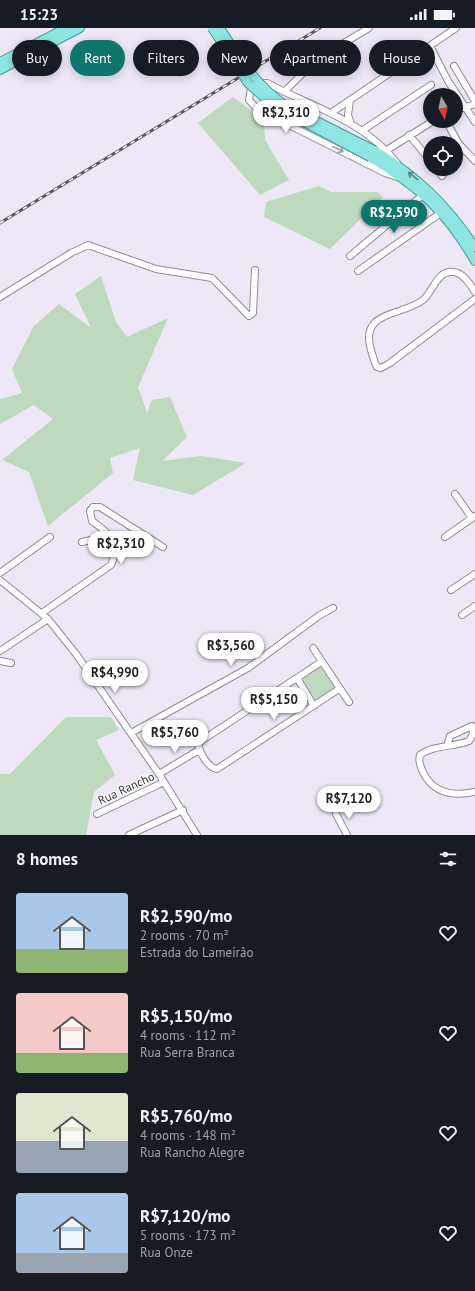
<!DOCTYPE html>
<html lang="en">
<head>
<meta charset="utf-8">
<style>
  body { margin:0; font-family:"PT Sans",sans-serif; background:#20242c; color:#f1f3f6; height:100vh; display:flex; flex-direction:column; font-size:15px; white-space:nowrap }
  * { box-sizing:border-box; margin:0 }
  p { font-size:13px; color:#9ea1a6 }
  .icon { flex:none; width:22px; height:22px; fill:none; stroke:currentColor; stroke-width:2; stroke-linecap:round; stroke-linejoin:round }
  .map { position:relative; height:807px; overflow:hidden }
  .drawer { display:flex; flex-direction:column; background:#171b24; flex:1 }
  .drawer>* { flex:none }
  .top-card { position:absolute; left:12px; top:12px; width:451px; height:36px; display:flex; gap:8px }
  .needle { width:26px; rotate:171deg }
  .fabs { position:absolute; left:423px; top:60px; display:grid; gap:8px }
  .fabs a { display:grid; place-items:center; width:40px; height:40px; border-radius:50%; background:#171b24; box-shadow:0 2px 10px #0003; font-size:20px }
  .price { position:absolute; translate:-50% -34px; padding:0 9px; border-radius:14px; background:#fff; color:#222; font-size:13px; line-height:26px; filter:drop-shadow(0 1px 2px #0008) }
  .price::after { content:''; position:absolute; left:50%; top:24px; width:12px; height:9px; margin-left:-6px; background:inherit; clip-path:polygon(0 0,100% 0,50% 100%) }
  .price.on { background:#0f766e; color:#fff }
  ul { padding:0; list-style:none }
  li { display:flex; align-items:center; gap:12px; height:100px; padding:0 16px }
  li span { display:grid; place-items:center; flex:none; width:112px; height:80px; border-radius:4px; color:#555 }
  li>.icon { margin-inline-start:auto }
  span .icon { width:48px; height:48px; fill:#fffc; stroke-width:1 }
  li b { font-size:17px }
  h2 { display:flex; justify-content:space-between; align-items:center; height:48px; padding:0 16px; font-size:17px }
  .tag { padding:0 14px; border-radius:18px; background:#171b24; box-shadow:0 2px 10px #0003; font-size:14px; line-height:36px }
  .tag.on { background:#0f766e; color:#fff }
  .status { display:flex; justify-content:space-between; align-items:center; height:28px; padding:0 20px; background:#171b24; direction:ltr }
  .status svg { height:11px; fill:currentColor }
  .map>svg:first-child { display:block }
  .green { fill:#bed9bd }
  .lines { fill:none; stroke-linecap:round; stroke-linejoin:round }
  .minor-casing { stroke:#908a98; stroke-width:8 }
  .major-casing { stroke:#409c9b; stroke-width:10 }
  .minor { stroke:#fff; stroke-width:6 }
  .major { stroke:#8fe5e2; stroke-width:8 }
  .rail-casing { stroke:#5a565e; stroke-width:3 }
  .rail { stroke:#fff; stroke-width:1.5; stroke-dasharray:4.5; stroke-linecap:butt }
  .major-bridge-casing { stroke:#409c9b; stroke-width:10; stroke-linecap:butt }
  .major-bridge { stroke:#8fe5e2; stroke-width:8 }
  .oneway { stroke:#9c9a9d }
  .oneway2 { stroke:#5f8486 }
  .labels { text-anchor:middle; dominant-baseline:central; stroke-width:3; stroke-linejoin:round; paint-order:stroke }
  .street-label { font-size:12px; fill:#38353b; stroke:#fff }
</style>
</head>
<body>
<div class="status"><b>15:23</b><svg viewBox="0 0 49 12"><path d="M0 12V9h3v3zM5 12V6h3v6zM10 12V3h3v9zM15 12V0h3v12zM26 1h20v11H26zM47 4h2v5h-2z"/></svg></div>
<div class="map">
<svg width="475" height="807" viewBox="0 0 475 807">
  <rect width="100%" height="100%" fill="#ede7f6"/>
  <path class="green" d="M233 69 264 92 265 112 289 152 260 167 198 95Z
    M319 158 331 164H377L383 169 330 221 264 189 266 174Z
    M101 248 116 294 127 309 168 290 138 359 147 385 152 372 170 369 187 409 162 433 201 428 246 435 193 467 133 452 140 420 110 430 113 445 48 498 29 444 2 432 53 391 34 377 0 396V371L22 365 12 341 34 298 59 276 91 300 75 266Z
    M321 634 339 661 314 678 297 650Z
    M66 689H111L119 702 96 712 115 747 94 764 86 807H0V746H10Z"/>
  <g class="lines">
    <defs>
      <path id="minor" d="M430 18 448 53 475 94
        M454 38 475 73
        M284 64 317 31 369 0
        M350 72 348 87 351 96
        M456 82 475 76
        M331 85 456 0
        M446 93 459 116 475 133
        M363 102 431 57
        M409 107 430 132
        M387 122 433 93
        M437 141 442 148
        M397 149 385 145 257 81 249 72 251 60 257 56 267 55C314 80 363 92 397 135
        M350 228 424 166
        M358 243 442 184
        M475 264C471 257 462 244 453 244 437 242 433 264 423 272 403 288 359 282 371 322 373 328 374 334 377 339L381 340 390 335 475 271
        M0 269 71 225 88 217 156 241 212 250 249 288 253 285 255 242
        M455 466 472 490
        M445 509 475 488
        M82 514 96 511 115 517
        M0 545 50 509
        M0 552 48 591 76 626 159 746 197 807
        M451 562 475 546
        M42 585 111 537C122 513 109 506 92 493L90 483 93 479H100L163 519
        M462 587 475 578
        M313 620 349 674
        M0 623 48 591
        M0 633 11 635
        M321 634 201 713 198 717C200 725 208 740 217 741L339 661
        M297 650 314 678
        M131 705 248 640 320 587 333 580
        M447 718 450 708 472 698 473 706 469 713C454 719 433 717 420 727 418 734 421 741 425 748 436 766 456 768 475 764
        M159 746 199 722
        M97 786 164 754
        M336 786 347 807
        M129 807 183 782"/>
      <path id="major" d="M0 34 66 0
        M0 42 80 0
        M374 122C418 149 446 176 475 219
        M370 129C420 160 446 183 475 233"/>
    </defs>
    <use href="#minor" class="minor-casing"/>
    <use href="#major" class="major-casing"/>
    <use href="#minor" class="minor"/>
    <use href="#major" class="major"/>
    <defs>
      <path id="rail" d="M0 195 320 0"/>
    </defs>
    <use href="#rail" class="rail-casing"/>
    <use href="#rail" class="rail"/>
    <defs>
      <path id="major-bridge" d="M212 0 248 55 274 78 370 129
        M220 0C238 29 256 57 285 77L374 122"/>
    </defs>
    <use href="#major-bridge" class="major-bridge-casing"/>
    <use href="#major-bridge" class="major-bridge"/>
  </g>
  <defs><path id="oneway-shaft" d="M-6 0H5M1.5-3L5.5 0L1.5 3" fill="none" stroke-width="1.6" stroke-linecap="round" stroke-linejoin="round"/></defs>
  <use class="oneway" href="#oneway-shaft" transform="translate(338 121) rotate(26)"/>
  <use class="oneway2" href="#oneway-shaft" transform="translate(413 148) rotate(-142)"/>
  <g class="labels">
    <g class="street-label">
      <text transform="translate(126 760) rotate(-25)">Rua Rancho</text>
    </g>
  </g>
</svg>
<div class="fabs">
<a><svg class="needle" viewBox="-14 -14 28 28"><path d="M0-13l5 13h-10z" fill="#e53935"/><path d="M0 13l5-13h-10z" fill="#9ea1a6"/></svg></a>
<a><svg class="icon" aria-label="locate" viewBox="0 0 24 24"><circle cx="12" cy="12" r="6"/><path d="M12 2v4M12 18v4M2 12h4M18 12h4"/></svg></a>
</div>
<b class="price" style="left:286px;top:106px">R$2,310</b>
<b class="price on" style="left:394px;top:206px">R$2,590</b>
<b class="price" style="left:121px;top:537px">R$2,310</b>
<b class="price" style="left:231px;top:639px">R$3,560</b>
<b class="price" style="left:115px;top:666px">R$4,990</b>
<b class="price" style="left:274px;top:693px">R$5,150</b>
<b class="price" style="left:175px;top:726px">R$5,760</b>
<b class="price" style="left:349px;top:792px">R$7,120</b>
<div class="top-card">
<a class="tag">Buy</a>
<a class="tag on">Rent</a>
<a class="tag">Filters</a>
<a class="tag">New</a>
<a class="tag">Apartment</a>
<a class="tag">House</a>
</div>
</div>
<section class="drawer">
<h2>8 homes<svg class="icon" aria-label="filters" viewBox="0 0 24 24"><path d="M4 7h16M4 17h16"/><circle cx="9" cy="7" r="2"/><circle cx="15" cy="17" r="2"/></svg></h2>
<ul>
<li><span style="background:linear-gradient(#a9c7e8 70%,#8fb573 0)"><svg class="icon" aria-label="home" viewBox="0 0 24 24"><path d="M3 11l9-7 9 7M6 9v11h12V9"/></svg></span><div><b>R$2,590/mo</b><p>2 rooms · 70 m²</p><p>Estrada do Lameirão</p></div><svg class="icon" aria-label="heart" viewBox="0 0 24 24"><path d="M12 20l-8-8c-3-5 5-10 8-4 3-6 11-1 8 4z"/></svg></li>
<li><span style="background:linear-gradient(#f6c9c9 75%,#8fb573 0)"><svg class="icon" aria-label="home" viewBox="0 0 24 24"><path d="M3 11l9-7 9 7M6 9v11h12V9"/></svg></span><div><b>R$5,150/mo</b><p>4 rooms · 112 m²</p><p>Rua Serra Branca</p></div><svg class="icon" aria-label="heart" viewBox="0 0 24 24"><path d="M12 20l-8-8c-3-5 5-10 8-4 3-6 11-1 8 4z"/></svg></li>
<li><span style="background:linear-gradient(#dfe7d0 60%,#9aa5b1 0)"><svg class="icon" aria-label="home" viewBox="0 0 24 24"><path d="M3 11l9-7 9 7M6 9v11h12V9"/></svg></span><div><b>R$5,760/mo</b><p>4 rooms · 148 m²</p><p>Rua Rancho Alegre</p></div><svg class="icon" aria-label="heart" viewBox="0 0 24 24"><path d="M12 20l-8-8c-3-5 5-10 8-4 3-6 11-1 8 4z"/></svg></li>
<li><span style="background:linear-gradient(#a9c7e8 75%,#9aa5b1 0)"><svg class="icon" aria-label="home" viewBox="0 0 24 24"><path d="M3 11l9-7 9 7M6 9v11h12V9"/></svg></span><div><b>R$7,120/mo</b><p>5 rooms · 173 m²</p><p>Rua Onze</p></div><svg class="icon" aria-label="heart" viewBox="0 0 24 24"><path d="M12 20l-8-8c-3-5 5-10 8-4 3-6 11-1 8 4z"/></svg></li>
</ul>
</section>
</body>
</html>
